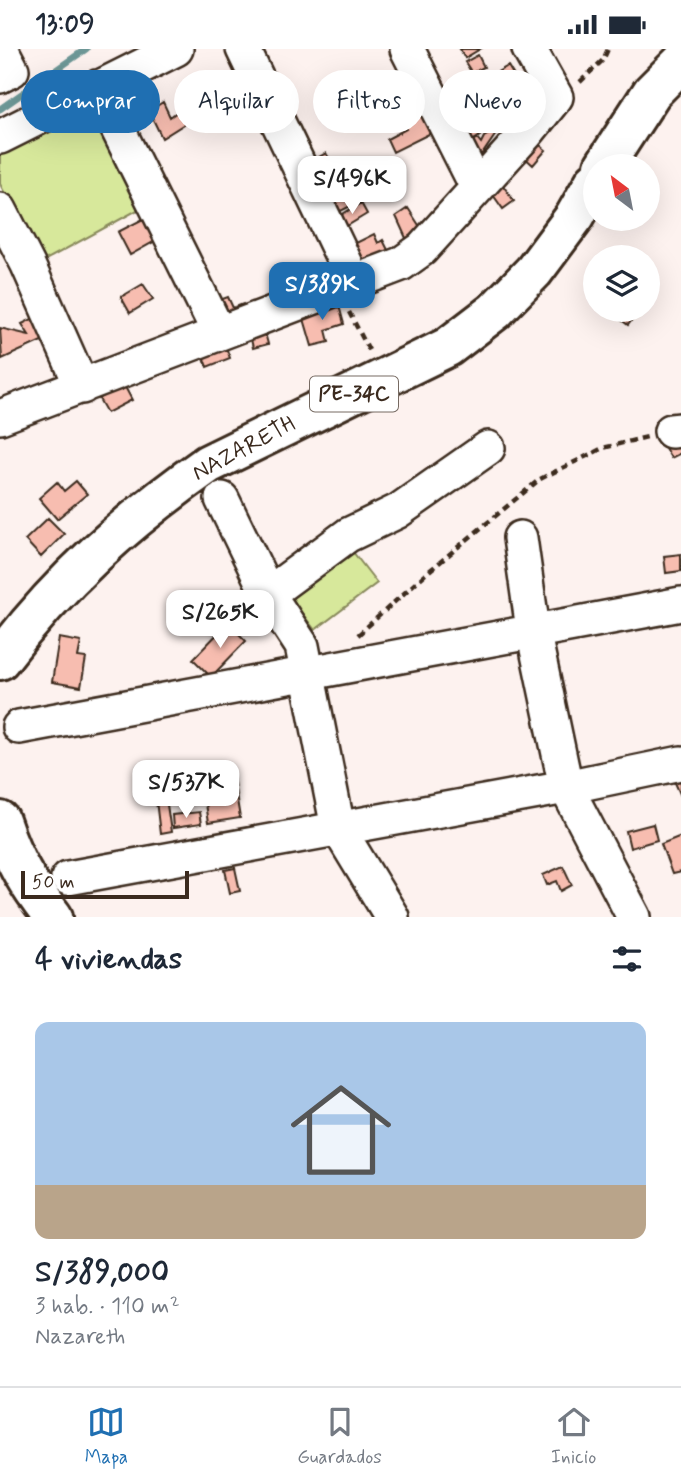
<!DOCTYPE html>
<html lang="es">
<head>
<meta charset="utf-8">
<style>
  body { margin:0; font-family:Mynerve,sans-serif; background:#f6f6f7; color:#1f2937; height:100vh; display:flex; flex-direction:column; font-size:26px; white-space:nowrap }
  * { box-sizing:border-box; margin:0 }
  p { font-size:23px; color:#747a83 }
  .icon { flex:none; width:38px; height:38px; fill:none; stroke:currentColor; stroke-width:2; stroke-linecap:round; stroke-linejoin:round }
  .map { position:relative; height:868px; overflow:hidden }
  .sheet { display:flex; flex-direction:column; background:#fff; flex:1 }
  .sheet>* { flex:none }
  .banner { position:absolute; left:21px; top:21px; width:640px; height:63px; display:flex; gap:14px }
  .needle { width:46px; rotate:328deg }
  .buttons { position:absolute; left:583px; top:105px; display:grid; gap:14px }
  .buttons a { display:grid; place-items:center; width:77px; height:77px; border-radius:50%; background:#fff; box-shadow:0 7px 28px #0002; font-size:35px }
  .scale { position:absolute; left:21px; bottom:18px; width:168px; box-sizing:border-box; padding-left:7px; border:4px solid #3b2a1e; border-top:0; font-size:19px; line-height:24px; white-space:nowrap; color:#3b2a1e; -webkit-text-stroke:5px #fff; paint-order:stroke }
  .price { position:absolute; translate:-50% -60px; padding:0 16px; border-radius:14px; background:#fff; color:#222; font-size:23px; line-height:46px; filter:drop-shadow(0 2px 4px #0008) }
  .price::after { content:''; position:absolute; left:50%; top:42px; width:21px; height:16px; margin-left:-10px; background:inherit; clip-path:polygon(0 0,100% 0,50% 100%) }
  .price.on { background:#1f6fb2; color:#fff }
  ul { padding:0; list-style:none }
  li { display:grid; align-content:center; gap:14px; height:371px; padding:0 35px }
  li span { display:grid; place-items:center; height:217px; border-radius:14px; color:#555 }
  li>.icon { margin-inline-start:auto }
  span .icon { width:126px; height:126px; fill:#fffc; stroke-width:1 }
  li b { font-size:30px }
  h2 { display:flex; justify-content:space-between; align-items:center; height:84px; padding:0 35px; font-size:30px }
  .tag { padding:0 24px; border-radius:32px; background:#fff; box-shadow:0 7px 28px #0002; font-size:24px; line-height:63px }
  .tag.on { background:#1f6fb2; color:#fff }
  .status { display:flex; justify-content:space-between; align-items:center; height:49px; padding:0 35px; background:#fff; direction:ltr }
  .status svg { height:19px; fill:currentColor }
  .tab-bar { display:flex; justify-content:space-around; align-items:center; height:98px; border-top:2px solid #e0e1e3; background:#fff; font-size:19px; color:#747a83 }
  .tab-bar a { display:grid; justify-items:center; gap:4px }
  .tab-bar .on { color:#1f6fb2 }
  .map>svg:first-child { display:block }
  .green { fill:#d7e89b; stroke:#89895c; stroke-width:2 }
  .lines { fill:none; stroke-linecap:round; stroke-linejoin:round }
  .stream { stroke:#6d9796; stroke-width:7 }
  .building { fill:#f7bdb0; stroke:#3b2a1e; stroke-width:2 }
  .minor-casing { stroke:#3b2a1e; stroke-width:38 }
  .major-casing { stroke:#3b2a1e; stroke-width:44 }
  .path { stroke:#3b2a1e; stroke-width:4.5; stroke-dasharray:7 5; stroke-linecap:butt }
  .minor { stroke:#fff; stroke-width:33 }
  .major { stroke:#fff; stroke-width:38 }
  .labels { text-anchor:middle; dominant-baseline:central; stroke-width:7; stroke-linejoin:round; paint-order:stroke }
  .shield { fill:#fff; stroke:#766a62; stroke-width:2 }
  .shield-label { font-size:21px; font-weight:bold; fill:#3b2a1e }
  .street-label { font-size:23px; fill:#3b2a1e; stroke:#fff }
</style>
</head>
<body>
<div class="status"><b>13:09</b><svg viewBox="0 0 49 12"><path d="M0 12V9h3v3zM5 12V6h3v6zM10 12V3h3v9zM15 12V0h3v12zM26 1h20v11H26zM47 4h2v5h-2z"/></svg></div>
<div class="map">
<svg width="681" height="868" viewBox="0 0 681 868">
  <rect width="100%" height="100%" fill="#fdf2ef"/>
  <filter id="ink" filterUnits="userSpaceOnUse"><feTurbulence type="fractalNoise" baseFrequency=".0143" numOctaves="2"/><feDisplacementMap in="SourceGraphic" scale="14" xChannelSelector="R" yChannelSelector="G"/><feConvolveMatrix kernelMatrix="1 2 1 2 8 2 1 2 1" color-interpolation-filters="sRGB"/></filter>
  <g filter="url(#ink)">
    <path class="green" d="M90 54 143 158 40 214 0 135V99Z
      M353 503 377 534 315 581 291 550Z"/>
    <g class="lines">
      <path class="stream" d="M0 60 86 0"/>
    </g>
    <path class="building" d="M460 0H480L465 9Z
      M478 6 484 18 472 24 465 13Z
      M508 17 514 27 500 36 494 25Z
      M528 36 539 55 526 62 521 53 516 55 511 46Z
      M506 48 512 58 496 67 490 57Z
      M163 53 170 68 185 57 189 72 162 89 149 62Z
      M487 56 493 67 489 69 495 78 484 85 474 64Z
      M420 64 431 84 393 103 387 90 406 80 402 73Z
      M468 67 473 76 464 82 459 73Z
      M475 79 480 87 472 92 467 83Z
      M494 82 496 85 483 104 477 107 470 94 477 89 481 94 484 88Z
      M535 92 546 101 533 116 523 107Z
      M326 104 335 120 342 116 347 126 321 141 307 115Z
      M502 135 514 152 503 160 491 143Z
      M361 138 366 149 335 165 330 154Z
      M361 154 367 165 342 180 336 169Z
      M408 159 424 184 410 198 396 167Z
      M143 170 155 192 130 206 118 183Z
      M374 185 378 194 383 191 392 209 361 223 348 198Z
      M143 235 153 250 130 264 121 248Z
      M228 248 233 259 243 255 248 266 223 277 214 253Z
      M338 253 344 275 326 281 329 293 312 297 302 263Z
      M626 261 639 262 628 276 619 269Z
      M34 269 44 291 2 310 0 279 29 286 22 275Z
      M263 277 268 295 253 299 249 281Z
      M224 293 230 309 207 318 201 301Z
      M124 336 132 351 107 364 99 350Z
      M678 393 681 404 671 409 665 399Z
      M76 432 87 445 57 470 39 449 57 433 64 442Z
      M48 469 64 485 41 508 25 491Z
      M681 505V522L666 524 664 507Z
      M228 574 246 592 211 628 193 610Z
      M59 589 81 593 78 608 86 609 81 638 52 633Z
      M681 722V747L672 727Z
      M233 727 240 769 208 774 203 742 217 739 216 730Z
      M165 742 171 783 160 785 155 743Z
      M199 763 201 775 173 779 172 766Z
      M653 775 657 791 630 799 626 782Z
      M681 787V823L672 825 661 795Z
      M563 817 572 836 561 842 557 832 547 836 543 826Z
      M235 819 240 842 230 844 225 821Z"/>
    <g class="lines">
      <defs>
        <path id="minor" d="M243 0 355 234
          M407 0 477 138
          M0 27 12 21 1 0
          M97 38 219 284
          M0 88 176 0
          M0 161 28 216 82 338
          M0 368 401 215 422 200 527 84 556 48 529 0
          M671 382 681 381
          M222 450 268 545 302 597 338 779 392 868
          M520 489 533 581 566 738 634 868
          M268 545 348 486 398 462 488 399
          M19 678 681 555
          M68 829 566 738 681 714"/>
        <path id="major" d="M604 117 652 43 681 14
          M0 611C59 532 127 472 208 415L448 298 495 262 534 222 575 167 595 132
          M0 772C13 811 28 836 53 868"/>
      </defs>
      <use href="#minor" class="minor-casing"/>
      <use href="#major" class="major-casing"/>
      <path class="path" d="M580 33 603 11 608 0
        M349 263 371 305
        M358 586 422 528 540 430 603 399 647 388"/>
      <use href="#minor" class="minor"/>
      <use href="#major" class="major"/>
    </g>
  </g>
  <g class="labels">
    <rect class="shield" x="310" y="327.5" width="88" height="35" rx="5"/>
    <g class="shield-label">
      <text x="354" y="345">PE-34C</text>
    </g>
    <g class="street-label">
      <text transform="translate(244 400) rotate(-28)">NAZARETH</text>
    </g>
  </g>
</svg>
<div class="buttons">
<a><svg class="needle" viewBox="-14 -14 28 28"><path d="M0-13l5 13h-10z" fill="#e53935"/><path d="M0 13l5-13h-10z" fill="#747a83"/></svg></a>
<a><svg class="icon" aria-label="layers" viewBox="0 0 24 24"><path d="M12 4l9 5-9 5-9-5zM3 14l9 5 9-5"/></svg></a>
</div>
<div class="scale">50 m</div>
<b class="price" style="left:352px;top:167px">S/496K</b>
<b class="price on" style="left:322px;top:273px">S/389K</b>
<b class="price" style="left:220px;top:601px">S/265K</b>
<b class="price" style="left:186px;top:771px">S/537K</b>
<div class="banner">
<a class="tag on">Comprar</a>
<a class="tag">Alquilar</a>
<a class="tag">Filtros</a>
<a class="tag">Nuevo</a>
</div>
</div>
<section class="sheet">
<h2>4 viviendas<svg class="icon" aria-label="filters" viewBox="0 0 24 24"><path d="M4 7h16M4 17h16"/><circle cx="9" cy="7" r="2"/><circle cx="15" cy="17" r="2"/></svg></h2>
<ul>
<li><span style="background:linear-gradient(#a9c7e8 75%,#b9a48a 0)"><svg class="icon" aria-label="home" viewBox="0 0 24 24"><path d="M3 11l9-7 9 7M6 9v11h12V9"/></svg></span><div><b>S/389,000</b><p>3 hab. · 110 m²</p><p>Nazareth</p></div></li>
</ul>
</section>
<nav class="tab-bar">
<a class="on"><svg class="icon" aria-label="map" viewBox="0 0 24 24"><path d="M3 6l6-2 6 2 6-2v14l-6 2-6-2-6 2zM9 4v14M15 6v14"/></svg>Mapa</a>
<a><svg class="icon" aria-label="saved" viewBox="0 0 24 24"><path d="M7 4h10v16l-5-4-5 4z"/></svg>Guardados</a>
<a><svg class="icon" aria-label="home" viewBox="0 0 24 24"><path d="M3 11l9-7 9 7M6 9v11h12V9"/></svg>Inicio</a>
</nav>
</body>
</html>
